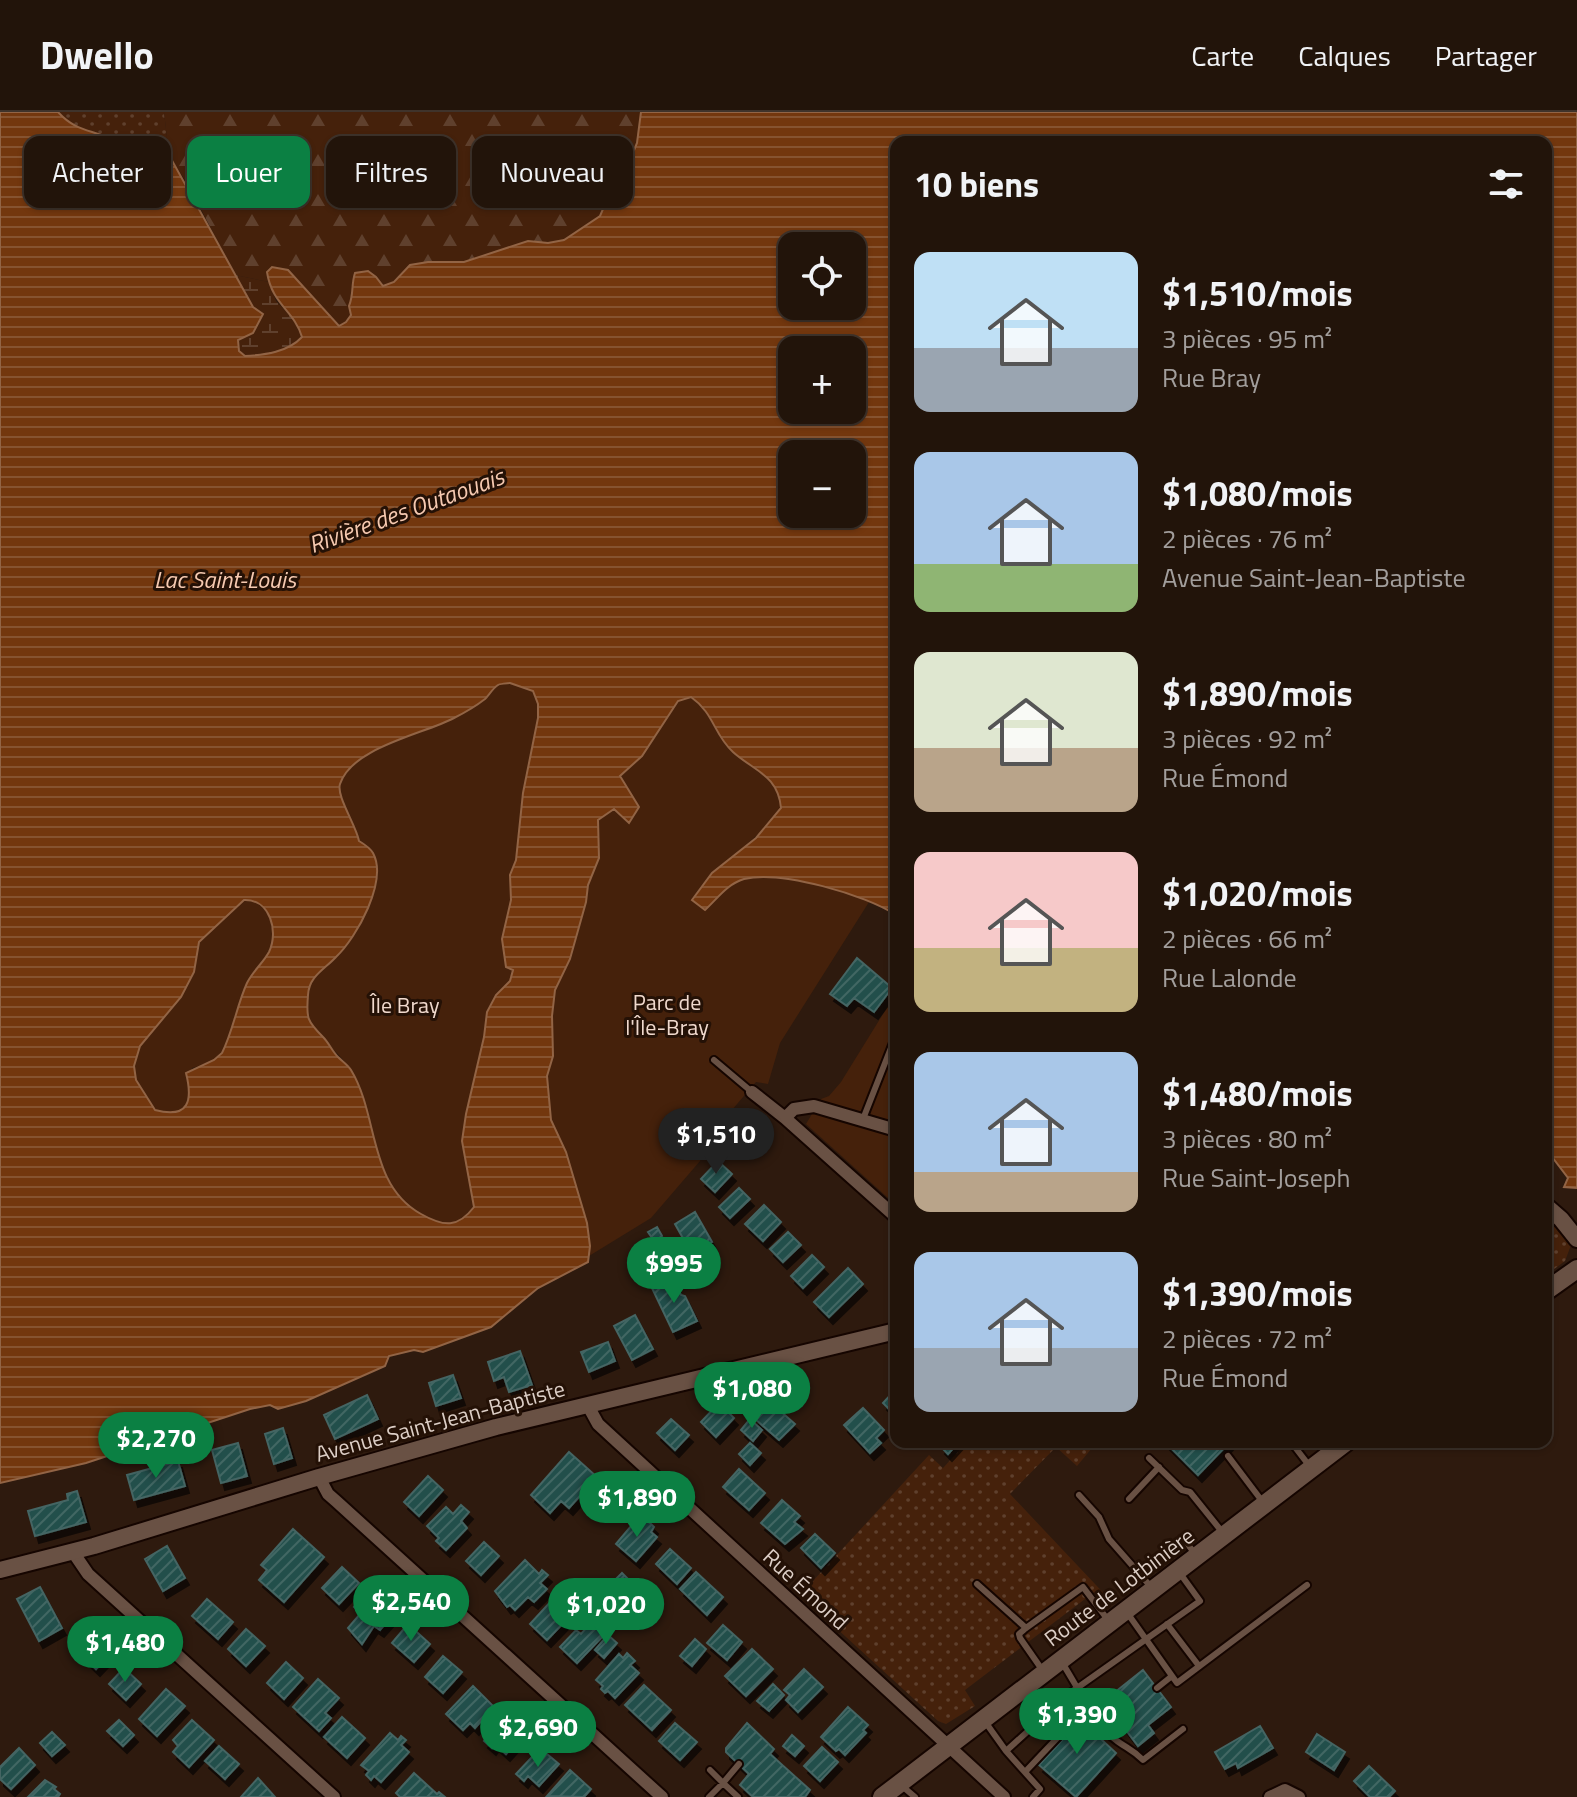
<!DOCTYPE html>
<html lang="fr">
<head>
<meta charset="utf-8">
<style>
  body { margin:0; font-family:"Titillium Web",sans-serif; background:#2e2118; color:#f1f3f6; height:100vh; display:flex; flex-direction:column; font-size:30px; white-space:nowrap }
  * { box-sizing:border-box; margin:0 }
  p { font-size:26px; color:#a29e9c }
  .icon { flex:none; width:44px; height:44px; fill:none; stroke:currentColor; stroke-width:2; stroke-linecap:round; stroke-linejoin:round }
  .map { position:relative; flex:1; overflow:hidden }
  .panel { position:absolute; left:890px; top:24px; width:662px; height:1312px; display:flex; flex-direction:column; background:#22140a; border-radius:16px; box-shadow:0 2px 6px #0004,0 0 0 2px #3f332b }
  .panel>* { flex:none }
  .banner { position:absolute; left:24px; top:24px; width:746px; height:72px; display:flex; gap:16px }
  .buttons { position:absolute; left:778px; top:120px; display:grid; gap:16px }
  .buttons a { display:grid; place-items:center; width:88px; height:88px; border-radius:16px; background:#22140a; box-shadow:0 2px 6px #0004,0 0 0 2px #3f332b; font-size:40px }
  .price { position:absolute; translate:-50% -68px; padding:0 18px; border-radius:28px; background:#0b8043; color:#fff; font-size:26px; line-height:52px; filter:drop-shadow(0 2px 4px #0008) }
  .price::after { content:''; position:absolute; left:50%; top:48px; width:24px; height:18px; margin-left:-12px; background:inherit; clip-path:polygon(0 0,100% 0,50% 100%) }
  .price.on { background:#222; color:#fff }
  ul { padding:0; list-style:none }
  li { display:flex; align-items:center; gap:24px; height:200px; padding:0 24px }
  li span { display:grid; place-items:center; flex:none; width:224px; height:160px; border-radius:16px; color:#555 }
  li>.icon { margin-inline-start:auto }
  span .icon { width:96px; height:96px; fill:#fffc; stroke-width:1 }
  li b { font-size:34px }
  h2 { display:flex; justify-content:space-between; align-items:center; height:96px; padding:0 24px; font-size:34px }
  .tag { padding:0 28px; border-radius:16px; background:#22140a; box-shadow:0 2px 6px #0004,0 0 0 2px #3f332b; font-size:28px; line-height:72px }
  .tag.on { background:#0b8043; color:#fff }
  header { display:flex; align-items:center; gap:48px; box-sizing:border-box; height:112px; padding:0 40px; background:#22140a; border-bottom:2px solid #3f332b }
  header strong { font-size:38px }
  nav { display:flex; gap:44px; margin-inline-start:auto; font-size:28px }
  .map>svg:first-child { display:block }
  .grass { fill:url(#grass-dots) }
  .forest { fill:url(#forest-firs) }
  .wetland { fill:url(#wetland-marsh) }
  .green { fill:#45210b }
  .water { fill:url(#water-rules); stroke:#926445; stroke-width:2; fill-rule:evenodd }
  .building { fill:url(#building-hatch); stroke:#446563; stroke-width:2; filter:url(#shadow) }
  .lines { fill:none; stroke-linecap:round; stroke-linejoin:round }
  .service-casing { stroke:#150500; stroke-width:10 }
  .minor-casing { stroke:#150500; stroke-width:16 }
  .tertiary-casing { stroke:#150500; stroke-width:20 }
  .secondary-casing { stroke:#150500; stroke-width:22 }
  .service { stroke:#695144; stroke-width:6 }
  .minor { stroke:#695144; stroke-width:12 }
  .tertiary { stroke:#695144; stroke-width:16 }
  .secondary { stroke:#695144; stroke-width:18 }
  .labels { text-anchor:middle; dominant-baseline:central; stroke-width:6; stroke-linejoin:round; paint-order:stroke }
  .park-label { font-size:22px; fill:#f0d9cd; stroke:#241106 }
  .street-label { font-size:22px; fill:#dccec6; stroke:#241106 }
  .water-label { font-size:24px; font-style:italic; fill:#f6c9b0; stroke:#241106 }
</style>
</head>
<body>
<header>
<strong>Dwello</strong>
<nav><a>Carte</a><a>Calques</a><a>Partager</a></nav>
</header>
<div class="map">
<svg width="1577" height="1685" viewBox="0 0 1577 1685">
  <defs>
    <pattern id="grass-dots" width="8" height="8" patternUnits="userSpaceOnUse" patternTransform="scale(2)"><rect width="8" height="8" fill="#45210b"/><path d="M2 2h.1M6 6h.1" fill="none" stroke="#5f402d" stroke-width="1.8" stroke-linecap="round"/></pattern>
    <pattern id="forest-firs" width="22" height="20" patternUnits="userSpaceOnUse" patternTransform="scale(2)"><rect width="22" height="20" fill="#45210b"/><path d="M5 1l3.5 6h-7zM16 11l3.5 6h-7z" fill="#5f402d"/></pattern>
    <pattern id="wetland-marsh" width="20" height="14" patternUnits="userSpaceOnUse" patternTransform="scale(2)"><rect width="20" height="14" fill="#45210b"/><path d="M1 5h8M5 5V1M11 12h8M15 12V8" fill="none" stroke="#5f402d"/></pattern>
    <pattern id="water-rules" width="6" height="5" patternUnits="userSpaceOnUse" patternTransform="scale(2)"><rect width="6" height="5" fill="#73370e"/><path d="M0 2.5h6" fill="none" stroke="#865330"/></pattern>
    <pattern id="building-hatch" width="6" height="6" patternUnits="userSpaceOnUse" patternTransform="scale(2)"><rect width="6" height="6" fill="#224f4c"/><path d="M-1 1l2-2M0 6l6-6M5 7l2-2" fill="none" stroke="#426764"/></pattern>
    <filter id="shadow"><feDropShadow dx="4" dy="7" stdDeviation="0" flood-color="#0009"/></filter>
  </defs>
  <rect width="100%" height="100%" fill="#2e1a0e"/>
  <path class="grass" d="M58 0H164L169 43 152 38 135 45C128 40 122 34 114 29 95 17 77 21 58 0Z
    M1546 1106 1571 1133 1565 1149 1546 1163Z
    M967 1330H1097L1077 1354 1056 1335 1010 1382 1112 1490 1100 1497 1089 1484 965 1578 975 1594 946 1612 938 1609 800 1483 929 1343 943 1356Z"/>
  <path class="forest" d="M164 0H641L637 31 626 58 610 81 600 104 564 128 548 131 528 129 464 150H428L410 153 394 170 382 174 377 165 352 171 354 183 349 194 351 203 346 210 338 214 288 158 268 160 269 170 235 163 190 76 169 43Z"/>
  <path class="wetland" d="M235 163 269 170 276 189 298 212 302 225C288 240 265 243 245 244L239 239 238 228 253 195Z"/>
  <path class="green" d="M510 571 533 579 538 592V606L523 681 516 748 510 763 511 787 502 827 513 858 510 869 496 883 487 900 484 925 466 1002 462 1029 474 1095C456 1118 439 1114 416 1099 369 1069 378 1001 351 958 333 930 296 917 309 877 313 862 326 855 336 845 354 828 379 783 378 758 377 745 369 737 359 729 356 713 336 684 340 672 352 635 424 622 454 606 464 601 476 594 485 587 489 583 493 576 498 573 499 572 507 571 510 571Z
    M691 585C712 599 708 609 721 625 741 650 778 661 781 696 755 733 716 750 693 788L705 798C717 786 728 771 745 767 775 760 841 777 869 790L780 931 768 972 756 970 749 978 709 1025 700 1049 651 1106 589 1144 587 1112 566 1040 551 1008 546 979 547 964 553 944 552 904 555 878 571 847 586 790 588 773 599 746 598 708 614 697 628 711 639 695 619 664 642 644 678 589Z
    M244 788C269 788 278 818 269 839 264 850 253 858 248 869 237 891 236 919 223 939 216 950 203 953 192 956 187 984 194 1008 155 998L136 968 134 954 140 934 181 885 194 860 199 830Z
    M896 881V1093L806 1012 821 987 829 984 841 970Z"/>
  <path class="water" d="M0 0H58C77 21 94 17 114 29 121 33 128 40 135 45L152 38 169 43 253 195 263 202 253 221 238 228 239 239 245 244C265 243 288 240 302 225 294 198 272 193 267 160L272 155 288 158 339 214 346 210 351 203 349 194C354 182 351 173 355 161L368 159 376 165 383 174 394 170 410 153 428 150H464L528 129 548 131 564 128 600 104 610 81 626 58 637 31 641 0H1577V1076L1564 1075 1568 1066 1546 1037V30H896V803C866 783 781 758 744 767 727 772 717 787 705 798L692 788 712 761 756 726 781 696C778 663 754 659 733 640 714 623 714 601 691 585L678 589 642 644 620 664 639 695 629 711 614 697 598 708 599 746 588 773 586 790 570 847 555 878 552 904 553 944 547 964 551 1008 566 1040 587 1111 590 1134 588 1150 538 1176 491 1215 423 1240 414 1238 389 1244 385 1254 306 1289 278 1297 270 1293 250 1297 86 1351 0 1371ZM792 134H852V194H792ZM792 238H852V298H792ZM792 342H852V402H792ZM510 571 533 579 538 592V606L523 681 516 748 510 763 511 788 502 827 506 855 513 858 510 869 496 883 487 900 484 925 466 1002 462 1029 474 1095C458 1116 444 1115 421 1102 368 1073 379 1004 351 958 348 953 342 949 338 945 332 939 329 931 323 925 307 909 306 906 308 883 309 864 325 857 336 845 357 825 388 769 373 741 370 736 364 732 359 729 356 713 336 684 340 672 352 635 424 622 454 606 464 601 476 594 485 587 489 583 493 576 498 573 499 572 508 571 510 571ZM244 788C270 787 279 819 269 840 263 851 253 859 247 871 237 893 233 919 222 941L214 948 186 961C193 989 189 1007 155 998L136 968 134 954 140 934 181 885 194 860 199 830Z"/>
  <path class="building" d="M857 846 892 876 874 900 854 886 847 894 830 882Z
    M718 1049 732 1062 715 1080 701 1067Z
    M739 1076 750 1087 730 1106 719 1095Z
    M764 1093 781 1110 763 1129 745 1112Z
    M695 1100 712 1130 692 1142 675 1112Z
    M657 1115 662 1124 654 1129 648 1120Z
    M788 1120 801 1133 783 1150 770 1137Z
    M812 1143 824 1155 803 1176 791 1164Z
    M848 1156 863 1172 829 1205 814 1190Z
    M672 1165 681 1183 685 1184 697 1209 673 1220 651 1174Z
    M635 1203 653 1237 632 1248 614 1214Z
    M608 1230 615 1249 589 1260 581 1240Z
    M520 1239 532 1273 509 1280 504 1265 494 1269 488 1250Z
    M453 1263 461 1286 436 1294 429 1271Z
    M896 1277V1304L883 1291Z
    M367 1283 378 1307 335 1327 324 1303Z
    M769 1289 795 1312 779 1328 754 1306Z
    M719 1291 734 1306 716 1325 701 1310Z
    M863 1296 884 1318 876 1326 881 1331 870 1341 844 1313Z
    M671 1307 689 1323 675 1338 657 1321Z
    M750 1307 762 1318 753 1329 741 1318Z
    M283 1316 292 1346 274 1352 265 1322Z
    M946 1330H959L948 1342 941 1335Z
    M1165 1330H1230L1198 1363Z
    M238 1331 247 1364 221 1371 212 1338Z
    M750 1331 761 1341 750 1353 739 1342Z
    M569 1340 597 1365 569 1396 561 1389 550 1401 531 1383Z
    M178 1349 185 1374 134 1388 127 1363Z
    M739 1357 765 1381 749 1398 723 1375Z
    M428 1364 443 1378 419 1404 404 1390Z
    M77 1379 86 1410 35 1424 28 1399 68 1388 67 1382Z
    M782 1388 800 1404 794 1410 803 1417 785 1432 761 1411Z
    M461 1393 469 1400 461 1409 467 1416 446 1438 436 1429 439 1426 427 1414 446 1395 453 1402Z
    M637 1407 642 1412 646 1408 651 1412 654 1415 651 1420 657 1425 636 1449 616 1432Z
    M293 1417 324 1445 284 1490 259 1468 267 1458 261 1453Z
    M815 1422 835 1441 821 1456 801 1436Z
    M484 1430 499 1444 481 1463 466 1449Z
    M167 1434 185 1466 163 1479 145 1447Z
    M670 1437 691 1456 677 1472 656 1452Z
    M525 1448 539 1462 542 1458 548 1463 540 1471 547 1477 534 1490 528 1485 515 1498 510 1493 507 1495 495 1479Z
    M342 1455 359 1471 339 1492 322 1476Z
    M696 1460 723 1485 707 1503 680 1477Z
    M622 1461 630 1469 617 1483 608 1475Z
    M40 1475 62 1516 39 1529 17 1487Z
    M370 1478 396 1500 380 1518 374 1514 362 1532 348 1516 361 1501 354 1495Z
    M555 1485 573 1501 547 1528 530 1512Z
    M207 1487 233 1510 218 1527 192 1504Z
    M408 1512 430 1532 414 1550 392 1531Z
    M589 1513 593 1517 596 1513 605 1522 577 1551 560 1535 576 1518 581 1522Z
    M723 1513 742 1530 727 1548 707 1531Z
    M246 1517 265 1534 246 1554 228 1537Z
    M93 1519 114 1538 96 1557 75 1537Z
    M608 1523 617 1531 604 1546 595 1538Z
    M695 1527 706 1537 692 1554 680 1544Z
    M752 1537 773 1557 746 1584 725 1564Z
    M627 1541 635 1549 630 1553 639 1561 615 1586 608 1579 605 1581 601 1577 603 1574 596 1568 619 1542 623 1546Z
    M443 1544 462 1560 443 1581 425 1565Z
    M286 1550 303 1566 284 1587 267 1571Z
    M124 1556 141 1572 126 1588 109 1572Z
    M804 1557 823 1575 798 1600 786 1588 790 1583 784 1578Z
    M1143 1558 1171 1595 1148 1613 1154 1621 1138 1634 1104 1589Z
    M318 1567 339 1586 325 1601 331 1606 319 1619 293 1595Z
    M773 1572 784 1583 769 1599 757 1589Z
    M644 1573 671 1598 652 1618 625 1593Z
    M473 1574 494 1595 475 1616 470 1611 463 1618 446 1602Z
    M166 1577 185 1594 157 1624 139 1607Z
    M848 1595 868 1613 863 1618 866 1621 845 1643 839 1637 836 1639 821 1625Z
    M1072 1600 1116 1641 1076 1685 1039 1653 1065 1625 1056 1617Z
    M506 1604 525 1621 506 1642 495 1632 492 1636 484 1629Z
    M342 1605 365 1626 347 1646 324 1625Z
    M119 1608 134 1623 123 1634 107 1619Z
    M192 1608 214 1628 189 1655 173 1640 178 1634 173 1628Z
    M675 1611 697 1630 680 1648 659 1629Z
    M747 1611 774 1637 770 1642 810 1678 805 1685H753L740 1673 749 1662 726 1640V1636Z
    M1260 1614 1273 1636 1238 1656 1236 1651 1225 1657 1215 1640Z
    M52 1620 65 1633 52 1644 40 1631Z
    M390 1621 398 1628 401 1624 406 1628 401 1633 409 1640 381 1670 374 1664 371 1668 366 1663 369 1659 361 1653Z
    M1317 1622 1345 1640 1334 1658 1306 1640Z
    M792 1623 804 1634 795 1644 783 1634Z
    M219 1634 239 1652 225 1667 205 1649Z
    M822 1635 838 1650 820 1669 804 1654Z
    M19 1636 35 1653 11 1677 0 1667V1655Z
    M547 1642 559 1652 539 1674 528 1664 524 1669 516 1662 534 1643 541 1649Z
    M1369 1654 1395 1679 1389 1685H1370L1354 1669Z
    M570 1658 591 1677 584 1685 547 1684Z
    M414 1661 437 1682 439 1680 445 1685H400L396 1681Z
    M258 1666 275 1685H241Z
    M45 1668 56 1675 54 1677 60 1682 58 1685H28Z"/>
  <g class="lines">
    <defs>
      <path id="service" d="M714 948 752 980
        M863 1007 896 923
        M1291 1330 1311 1356
        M1228 1344 1262 1389
        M1149 1346 1182 1378 1190 1380 1223 1421
        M1079 1383 1099 1405 1109 1427 1152 1476
        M1129 1387 1159 1355
        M1183 1426 1195 1442
        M977 1472 1026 1516
        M1128 1502 1177 1571 1307 1473
        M1167 1512 1199 1554
        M1061 1549C1075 1570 1097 1616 1117 1629 1128 1637 1132 1637 1143 1648L1183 1617
        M1043 1559 1020 1526 1019 1522 1026 1516 1083 1475 1108 1508
        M1157 1576 1172 1564
        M1053 1596 1065 1608
        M986 1611 1006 1639 1040 1677 1033 1685
        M1006 1639 1070 1581 1200 1489 1179 1460
        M710 1658 723 1671 739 1652
        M1025 1660 1061 1622
        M902 1674 915 1685
        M709 1685 723 1671 738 1685"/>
      <path id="minor" d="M752 980 785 1006 896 1105
        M785 1006 794 997 814 994 896 1018
        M587 1292 598 1312 1004 1685
        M319 1365 328 1382 336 1389 662 1685
        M73 1440 88 1462 334 1685
        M1270 1685 1285 1678 1299 1685"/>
      <path id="tertiary" d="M1546 1094 1561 1107 1577 1127
        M0 1458 94 1434 319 1365 496 1315 896 1219"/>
      <path id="secondary" d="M1546 1179 1577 1157
        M882 1685 1346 1330"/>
    </defs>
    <use href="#service" class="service-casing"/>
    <use href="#minor" class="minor-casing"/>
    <use href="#tertiary" class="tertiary-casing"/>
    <use href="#secondary" class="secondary-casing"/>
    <use href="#service" class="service"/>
    <use href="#minor" class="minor"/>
    <use href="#tertiary" class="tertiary"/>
    <use href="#secondary" class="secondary"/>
  </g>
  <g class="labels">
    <g class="park-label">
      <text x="667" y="890">Parc de<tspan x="667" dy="25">l'Île-Bray</tspan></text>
      <text x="405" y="893">Île Bray</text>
    </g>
    <g class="street-label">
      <text transform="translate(440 1309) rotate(-15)">Avenue Saint-Jean-Baptiste</text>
      <text transform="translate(1119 1475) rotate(-37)">Route de Lotbinière</text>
      <text transform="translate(806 1477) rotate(43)">Rue Émond</text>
    </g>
    <g class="water-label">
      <text transform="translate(406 398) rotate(-20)">Rivière des Outaouais</text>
      <text x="225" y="467">Lac Saint-Louis</text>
    </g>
  </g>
</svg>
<div class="buttons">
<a><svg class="icon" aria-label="locate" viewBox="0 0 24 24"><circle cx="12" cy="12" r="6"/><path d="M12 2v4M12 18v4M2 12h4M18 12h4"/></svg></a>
<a>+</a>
<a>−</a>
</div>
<b class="price on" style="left:716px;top:1064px">$1,510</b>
<b class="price" style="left:674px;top:1193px">$995</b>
<b class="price" style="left:752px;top:1318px">$1,080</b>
<b class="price" style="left:156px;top:1368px">$2,270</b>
<b class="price" style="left:637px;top:1427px">$1,890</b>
<b class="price" style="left:411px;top:1531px">$2,540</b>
<b class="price" style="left:606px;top:1534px">$1,020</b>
<b class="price" style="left:125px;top:1572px">$1,480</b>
<b class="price" style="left:1077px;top:1644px">$1,390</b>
<b class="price" style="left:538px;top:1657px">$2,690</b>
<div class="banner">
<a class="tag">Acheter</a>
<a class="tag on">Louer</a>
<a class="tag">Filtres</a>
<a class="tag">Nouveau</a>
</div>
<section class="panel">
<h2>10 biens<svg class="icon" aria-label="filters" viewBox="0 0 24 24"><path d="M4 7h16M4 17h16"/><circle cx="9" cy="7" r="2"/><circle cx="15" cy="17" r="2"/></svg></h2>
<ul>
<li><span style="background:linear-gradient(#bfe0f5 60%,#9aa5b1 0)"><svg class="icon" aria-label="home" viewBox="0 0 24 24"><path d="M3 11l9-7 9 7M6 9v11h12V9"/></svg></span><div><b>$1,510/mois</b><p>3 pièces · 95 m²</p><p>Rue Bray</p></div></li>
<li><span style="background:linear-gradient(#a9c7e8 70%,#8fb573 0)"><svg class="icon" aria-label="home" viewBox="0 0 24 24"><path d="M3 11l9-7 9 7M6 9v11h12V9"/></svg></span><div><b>$1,080/mois</b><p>2 pièces · 76 m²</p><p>Avenue Saint-Jean-Baptiste</p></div></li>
<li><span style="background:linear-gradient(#dfe7d0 60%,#b9a48a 0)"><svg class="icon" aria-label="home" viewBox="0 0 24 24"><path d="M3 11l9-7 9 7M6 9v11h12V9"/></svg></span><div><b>$1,890/mois</b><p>3 pièces · 92 m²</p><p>Rue Émond</p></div></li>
<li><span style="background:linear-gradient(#f6c9c9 60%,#c2b280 0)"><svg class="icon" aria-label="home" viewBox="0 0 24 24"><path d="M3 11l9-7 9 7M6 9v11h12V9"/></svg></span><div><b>$1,020/mois</b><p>2 pièces · 66 m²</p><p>Rue Lalonde</p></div></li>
<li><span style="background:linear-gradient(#a9c7e8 75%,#b9a48a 0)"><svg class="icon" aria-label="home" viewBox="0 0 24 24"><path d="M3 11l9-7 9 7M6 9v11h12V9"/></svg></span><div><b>$1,480/mois</b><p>3 pièces · 80 m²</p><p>Rue Saint-Joseph</p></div></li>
<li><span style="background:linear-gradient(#a9c7e8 60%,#9aa5b1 0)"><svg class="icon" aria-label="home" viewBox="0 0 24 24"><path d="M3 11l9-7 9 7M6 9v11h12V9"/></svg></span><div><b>$1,390/mois</b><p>2 pièces · 72 m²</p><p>Rue Émond</p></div></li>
</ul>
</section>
</div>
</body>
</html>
